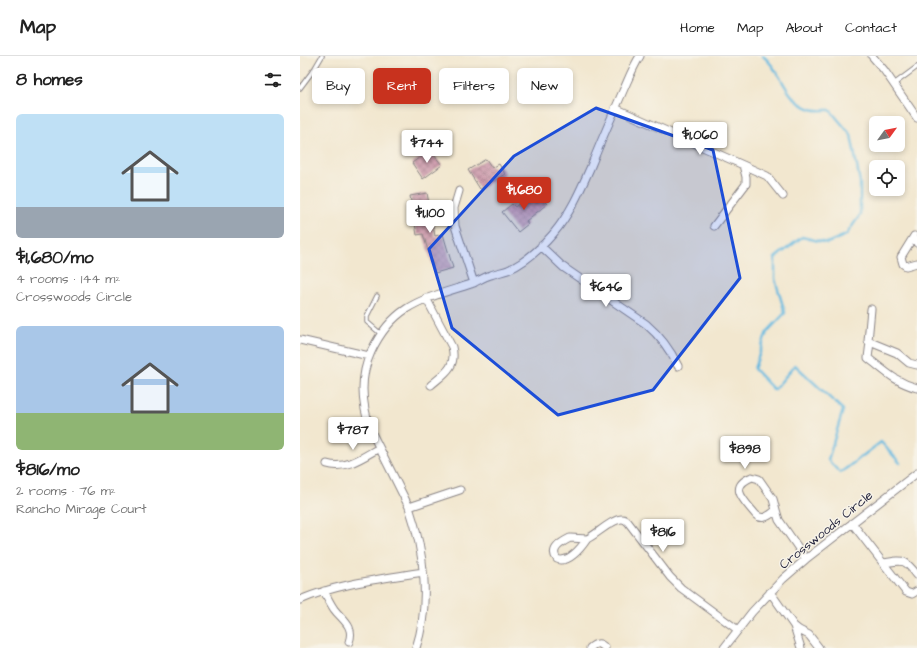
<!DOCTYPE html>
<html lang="en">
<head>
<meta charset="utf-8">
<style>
  body { margin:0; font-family:"Architects Daughter",sans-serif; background:#f2f2f2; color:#222; height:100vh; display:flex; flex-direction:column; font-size:15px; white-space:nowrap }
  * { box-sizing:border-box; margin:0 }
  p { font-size:13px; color:#767676 }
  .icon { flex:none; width:22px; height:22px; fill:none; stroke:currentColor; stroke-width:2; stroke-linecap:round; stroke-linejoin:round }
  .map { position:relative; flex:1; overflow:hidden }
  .drawer { display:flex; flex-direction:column; background:#fff; width:300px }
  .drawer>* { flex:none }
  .guide { position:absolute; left:12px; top:12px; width:380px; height:36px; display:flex; gap:8px }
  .needle { width:26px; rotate:57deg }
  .tools { position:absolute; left:569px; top:60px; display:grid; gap:8px }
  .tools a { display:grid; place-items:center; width:36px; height:36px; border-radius:6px; background:#fff; box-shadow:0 2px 6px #0003; font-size:20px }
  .price { position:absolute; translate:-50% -34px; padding:0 9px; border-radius:4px; background:#fff; color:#222; font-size:13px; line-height:26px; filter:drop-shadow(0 1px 2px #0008) }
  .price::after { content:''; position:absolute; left:50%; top:24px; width:12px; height:9px; margin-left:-6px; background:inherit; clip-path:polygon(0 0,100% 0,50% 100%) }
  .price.active { background:#c8321e; color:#fff }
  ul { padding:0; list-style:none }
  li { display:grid; align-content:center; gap:8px; height:212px; padding:0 16px }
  li span { display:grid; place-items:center; height:124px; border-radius:6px; color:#555 }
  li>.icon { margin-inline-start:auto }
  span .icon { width:72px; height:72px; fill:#fffc; stroke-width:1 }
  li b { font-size:17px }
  h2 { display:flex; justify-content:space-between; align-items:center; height:48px; padding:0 16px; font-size:17px }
  .chip { padding:0 14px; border-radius:6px; background:#fff; box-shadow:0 2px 6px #0003; font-size:14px; line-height:36px }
  .chip.active { background:#c8321e; color:#fff }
  header { display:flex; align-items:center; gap:24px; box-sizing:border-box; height:56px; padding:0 20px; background:#fff; border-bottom:1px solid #e0e0e0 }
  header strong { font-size:19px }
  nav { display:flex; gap:22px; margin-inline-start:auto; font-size:14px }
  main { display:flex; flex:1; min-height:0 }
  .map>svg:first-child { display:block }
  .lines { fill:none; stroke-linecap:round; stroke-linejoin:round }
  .stream { stroke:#63b9e0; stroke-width:2.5 }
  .building { fill:url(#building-cross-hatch) }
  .service-casing { stroke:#8a8485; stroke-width:5.5 }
  .minor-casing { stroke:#8a8485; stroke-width:9 }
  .service { stroke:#fff; stroke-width:3.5 }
  .minor { stroke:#fff; stroke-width:7 }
  .marked { fill:#1d4ed8; fill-opacity:0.2; stroke:#1d4ed8; stroke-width:3; stroke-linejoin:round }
  .labels { text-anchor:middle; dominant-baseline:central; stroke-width:3; stroke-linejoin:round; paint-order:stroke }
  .street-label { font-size:13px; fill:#22223b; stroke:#f7f3e8 }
</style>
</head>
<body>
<header>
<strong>Map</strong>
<nav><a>Home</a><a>Map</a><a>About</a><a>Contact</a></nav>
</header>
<main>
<section class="drawer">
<h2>8 homes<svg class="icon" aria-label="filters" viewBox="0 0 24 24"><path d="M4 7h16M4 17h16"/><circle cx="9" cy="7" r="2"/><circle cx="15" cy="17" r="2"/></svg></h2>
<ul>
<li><span style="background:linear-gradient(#bfe0f5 75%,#9aa5b1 0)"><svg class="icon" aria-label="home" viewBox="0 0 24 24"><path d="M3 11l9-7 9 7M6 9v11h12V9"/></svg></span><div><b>$1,680/mo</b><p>4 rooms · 144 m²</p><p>Crosswoods Circle</p></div></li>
<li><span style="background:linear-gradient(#a9c7e8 70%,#8fb573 0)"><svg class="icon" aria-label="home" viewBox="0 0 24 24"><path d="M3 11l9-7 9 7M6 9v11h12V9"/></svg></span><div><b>$816/mo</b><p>2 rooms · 76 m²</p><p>Rancho Mirage Court</p></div></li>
</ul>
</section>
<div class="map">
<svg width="617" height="592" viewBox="0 0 617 592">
  <defs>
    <pattern id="building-cross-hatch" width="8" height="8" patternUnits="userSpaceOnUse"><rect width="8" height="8" fill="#cc9aab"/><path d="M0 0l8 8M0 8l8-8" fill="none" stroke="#a57d8c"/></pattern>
  </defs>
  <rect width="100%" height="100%" fill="#f7f3e8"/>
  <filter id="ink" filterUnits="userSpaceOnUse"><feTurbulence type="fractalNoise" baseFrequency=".025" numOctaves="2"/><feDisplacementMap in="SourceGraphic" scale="8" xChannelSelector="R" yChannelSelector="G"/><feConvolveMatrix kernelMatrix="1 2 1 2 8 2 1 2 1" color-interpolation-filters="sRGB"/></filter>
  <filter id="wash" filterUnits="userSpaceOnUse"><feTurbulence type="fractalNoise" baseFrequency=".012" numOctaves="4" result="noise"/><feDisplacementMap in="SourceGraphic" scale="16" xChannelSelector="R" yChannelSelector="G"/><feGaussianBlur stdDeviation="0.9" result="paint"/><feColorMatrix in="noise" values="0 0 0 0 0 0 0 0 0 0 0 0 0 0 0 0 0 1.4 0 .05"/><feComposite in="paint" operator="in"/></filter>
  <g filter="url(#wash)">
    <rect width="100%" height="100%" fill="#f2e7cf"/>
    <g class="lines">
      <path class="stream" d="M463 0C483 16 484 44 511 53 516 55 524 54 530 54L551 79 560 126V159L546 179 527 187 502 181 475 202V223L485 257 467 276 454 313 474 334 495 309 543 354 528 404 540 417 581 386 600 407"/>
    </g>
    <g id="blocks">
      <path class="building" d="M130 94 142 109 123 123 112 107Z
        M186 103 192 112 199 108 205 118 180 133 168 114Z
        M235 134 247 148 226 165 228 168 218 176 202 156 212 148 215 151Z
        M127 137 135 180 143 178 153 212 135 217 123 178 117 179 110 140Z"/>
    </g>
  </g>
  <g filter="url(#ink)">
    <use href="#blocks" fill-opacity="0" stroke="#8a8485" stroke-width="1"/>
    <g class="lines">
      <defs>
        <path id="service" d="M594 28 617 11
          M0 32 15 12 22 0
          M77 240 67 260V266L81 278"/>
        <path id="minor" d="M572 0 584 14 617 62
          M315 52 443 109 446 121V128L414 170
          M443 109 467 120 483 140
          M159 135 154 152 155 170 174 227
          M617 187 614 180 601 201 603 208 606 210 617 207
          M241 190 263 211 346 268C360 280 370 293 378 310
          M126 242 152 291C157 311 145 317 131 329
          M571 253 568 285 570 286 568 302C585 315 595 326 617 332
          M0 284 69 300
          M570 286 597 297 609 307 617 309
          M27 408C46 414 63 401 79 392
          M452 421 459 423 473 443 476 454C470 459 463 465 456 459 445 445 427 431 452 421Z
          M109 451 160 434
          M476 454 479 464 506 503
          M552 467 583 507
          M270 482 287 483C281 492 268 508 257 503 249 493 262 486 270 482Z
          M287 483C296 479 312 463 322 463 324 463 326 464 328 466L370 521 381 532 438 574
          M617 519C604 502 604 504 583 507L606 536 612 538 617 535
          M24 535C27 541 30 547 34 553 42 564 55 570 49 586
          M470 536 494 570
          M0 544C39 527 81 523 123 516
          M116 592C131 547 124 495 109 451L71 375C62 350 59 322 71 296 94 247 125 243 171 228 178 225 184 221 191 219 196 217 202 216 208 214 224 207 241 192 253 178 270 158 280 135 291 110 301 85 312 60 323 35 328 24 333 11 340 0
          M290 592C295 587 300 586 305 592
          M424 592 452 556 483 523 506 503 617 417
          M501 592 494 570 499 574 509 579 519 592"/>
      </defs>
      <use href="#service" class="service-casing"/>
      <use href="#minor" class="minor-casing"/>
      <use href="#service" class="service"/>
      <use href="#minor" class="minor"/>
    </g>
  </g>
  <path class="marked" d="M296 52 413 94 440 222 353 334 258 359 152 272 129 193 214 100Z"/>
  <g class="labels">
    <g class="street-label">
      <text transform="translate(526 474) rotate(-39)">Crosswoods Circle</text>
    </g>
  </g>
</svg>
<div class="tools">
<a><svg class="needle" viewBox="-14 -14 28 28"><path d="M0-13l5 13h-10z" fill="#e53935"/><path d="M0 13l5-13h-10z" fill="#767676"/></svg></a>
<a><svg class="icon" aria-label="locate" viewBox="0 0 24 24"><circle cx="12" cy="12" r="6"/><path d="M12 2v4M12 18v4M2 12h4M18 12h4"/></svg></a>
</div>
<b class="price" style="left:400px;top:100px">$1,060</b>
<b class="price" style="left:127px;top:108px">$744</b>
<b class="price active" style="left:224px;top:155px">$1,680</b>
<b class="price" style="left:130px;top:178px">$1,100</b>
<b class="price" style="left:306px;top:252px">$646</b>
<b class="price" style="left:53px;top:395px">$787</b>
<b class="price" style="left:445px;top:414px">$898</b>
<b class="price" style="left:363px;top:497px">$816</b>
<div class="guide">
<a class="chip">Buy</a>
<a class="chip active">Rent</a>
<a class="chip">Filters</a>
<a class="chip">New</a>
</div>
</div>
</main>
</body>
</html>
